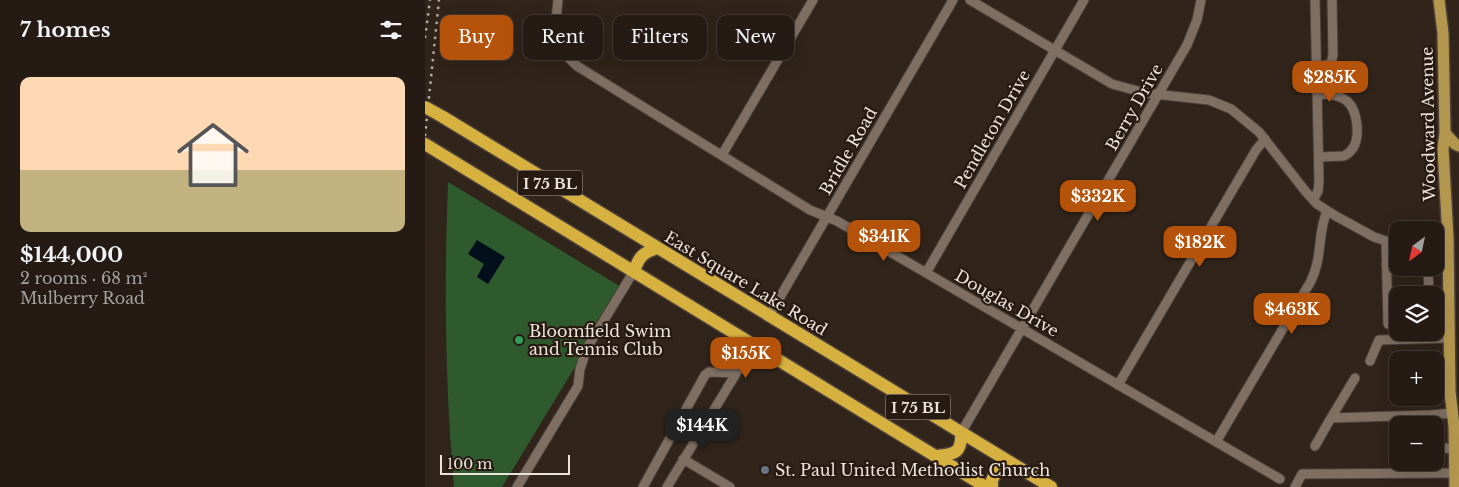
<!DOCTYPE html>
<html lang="en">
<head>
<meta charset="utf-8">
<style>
  body { margin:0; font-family:"Libre Baskerville",serif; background:#312822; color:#f1f3f6; height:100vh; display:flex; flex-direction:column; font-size:19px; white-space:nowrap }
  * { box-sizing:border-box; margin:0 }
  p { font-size:16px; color:#a3a1a0 }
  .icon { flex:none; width:28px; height:28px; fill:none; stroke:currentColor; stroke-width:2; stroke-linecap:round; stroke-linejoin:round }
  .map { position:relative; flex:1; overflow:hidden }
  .side { display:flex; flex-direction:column; background:#251b14; width:425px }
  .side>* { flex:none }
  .top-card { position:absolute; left:15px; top:15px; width:475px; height:45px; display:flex; gap:10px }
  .needle { width:32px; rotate:213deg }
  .controls { position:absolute; left:964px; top:221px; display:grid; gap:10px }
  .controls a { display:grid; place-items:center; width:55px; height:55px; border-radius:10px; background:#251b14; box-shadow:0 5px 20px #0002,0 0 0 1px #423934; font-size:25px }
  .scale { position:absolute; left:15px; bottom:12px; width:130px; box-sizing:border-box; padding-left:5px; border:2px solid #ece3dd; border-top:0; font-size:14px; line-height:18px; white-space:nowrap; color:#ece3dd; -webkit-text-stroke:4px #271a11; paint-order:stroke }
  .price { position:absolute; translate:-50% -42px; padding:0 11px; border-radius:10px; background:#b45309; color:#fff; font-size:16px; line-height:32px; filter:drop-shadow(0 1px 2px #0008) }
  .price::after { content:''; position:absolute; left:50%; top:30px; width:15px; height:11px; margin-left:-8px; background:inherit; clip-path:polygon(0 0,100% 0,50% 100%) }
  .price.current { background:#222; color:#fff }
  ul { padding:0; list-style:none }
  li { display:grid; align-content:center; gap:10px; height:265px; padding:0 20px }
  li+li { border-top:1px solid #423934 }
  li span { display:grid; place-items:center; height:155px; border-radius:10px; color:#555 }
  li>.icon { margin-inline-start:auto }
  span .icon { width:90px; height:90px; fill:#fffc; stroke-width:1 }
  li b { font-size:21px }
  h2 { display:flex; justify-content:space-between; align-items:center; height:60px; padding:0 20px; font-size:21px }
  .pill { padding:0 18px; border-radius:10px; background:#251b14; box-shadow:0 5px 20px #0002,0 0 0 1px #423934; font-size:18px; line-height:45px }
  .pill.current { background:#b45309; color:#fff }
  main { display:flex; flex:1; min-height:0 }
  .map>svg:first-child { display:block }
  .green { fill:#2e5a2d }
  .water { fill:#000f19 }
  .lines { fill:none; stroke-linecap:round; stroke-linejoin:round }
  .minor-casing { stroke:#4c4039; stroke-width:11 }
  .major-casing { stroke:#4c4039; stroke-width:14 }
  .highway-casing { stroke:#4c4039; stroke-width:15 }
  .minor { stroke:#7f6f63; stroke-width:9 }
  .major { stroke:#b4974e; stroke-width:11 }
  .highway { stroke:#d7b140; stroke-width:12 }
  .rail { stroke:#b8aea7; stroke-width:2.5; stroke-dasharray:2.5 5; stroke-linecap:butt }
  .highway-bridge-casing { stroke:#4c4039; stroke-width:15; stroke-linecap:butt }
  .highway-bridge { stroke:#d7b140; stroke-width:12 }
  .leisure-dot { fill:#2e9e5b; stroke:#271a11; stroke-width:2 }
  .worship-dot { fill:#6b7280; stroke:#271a11; stroke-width:2 }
  .labels { text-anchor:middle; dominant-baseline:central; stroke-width:4.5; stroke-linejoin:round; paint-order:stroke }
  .shield { fill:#271a11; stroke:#b1a7a0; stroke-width:1 }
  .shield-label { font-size:15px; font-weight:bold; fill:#ece3dd }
  .street-label { font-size:16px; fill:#ece3dd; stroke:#271a11 }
  .poi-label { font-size:16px; fill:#ece3dd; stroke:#271a11; text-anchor:start }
</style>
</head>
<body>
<main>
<section class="side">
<h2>7 homes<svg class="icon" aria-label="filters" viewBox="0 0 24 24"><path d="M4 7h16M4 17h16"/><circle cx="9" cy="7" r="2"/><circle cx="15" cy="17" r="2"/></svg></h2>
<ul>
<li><span style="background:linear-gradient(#ffd9b3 60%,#c2b280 0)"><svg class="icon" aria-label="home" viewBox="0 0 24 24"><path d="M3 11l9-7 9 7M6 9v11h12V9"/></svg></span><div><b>$144,000</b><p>2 rooms · 68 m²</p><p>Mulberry Road</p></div></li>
</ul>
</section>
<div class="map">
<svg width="1034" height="487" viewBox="0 0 1034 487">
  <rect width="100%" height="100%" fill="#31241a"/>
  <path class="green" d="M23 182 198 288 77 487H29C20 385 19 283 23 182Z"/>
  <path class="water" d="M52 240 80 257 63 284 52 277 59 264 43 254Z"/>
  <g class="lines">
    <defs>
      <path id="minor" d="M133 0C130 30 127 44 152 66L385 210 412 221 855 479
        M545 0 687 84 720 93 784 100 806 109 834 132 881 192 892 204 909 215 949 237 961 241 972 243
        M892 67 906 64 908 55 907 0
        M893 94C903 94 916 95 923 102 933 112 935 137 928 148 926 151 923 154 919 156L894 157
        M297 155 388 0
        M888 200 893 191 894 181 890 0
        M1010 240 1023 238
        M961 241 963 324
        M1010 262H1023
        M961 264 972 263
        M1003 268 1004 295
        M501 273 659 0
        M344 316 528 0
        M945 361 954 340 1025 338
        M693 385 831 150 840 139
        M906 418 930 378
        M536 433 762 45 772 20 776 0
        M791 442 886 281C898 256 892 235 902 211
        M890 446 906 418 1005 415 1028 413
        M1010 447 1029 449
        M258 459 305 487
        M92 487 153 386 155 369 162 348 209 271
        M218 487 280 375 284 372 311 373
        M242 487 329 344
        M870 487 877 474 1030 473"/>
      <path id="major" d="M1014 0 1018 33 1020 133 1018 149 1023 238 1025 392 1029 426 1030 487
        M1020 133 1030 144 1034 146"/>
      <path id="highway" d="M18 117 626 487
        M0 144 561 487
        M209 271C214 257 218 252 233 248
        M512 456C530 454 537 453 536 433
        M567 487V480L571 472 589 465"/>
    </defs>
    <use href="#minor" class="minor-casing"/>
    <use href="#major" class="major-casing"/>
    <use href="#highway" class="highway-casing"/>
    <use href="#minor" class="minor"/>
    <use href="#major" class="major"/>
    <use href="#highway" class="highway"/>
    <path class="rail" d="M0 38 5 0
      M0 136 14 0"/>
    <defs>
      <path id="highway-bridge" d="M0 107 18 117"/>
    </defs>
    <use href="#highway-bridge" class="highway-bridge-casing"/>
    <use href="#highway-bridge" class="highway-bridge"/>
  </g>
  <circle class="leisure-dot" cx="94" cy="340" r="5"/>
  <circle class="worship-dot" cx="340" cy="470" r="5"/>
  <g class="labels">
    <g class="shield">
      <rect x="92.5" y="170.5" width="65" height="25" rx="4"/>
      <rect x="460.5" y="394.5" width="65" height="25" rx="4"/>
    </g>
    <g class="shield-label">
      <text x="125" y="183">I 75 BL</text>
      <text x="493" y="407">I 75 BL</text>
    </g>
    <g class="street-label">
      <text transform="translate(709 107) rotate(-60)">Berry Drive</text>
      <text transform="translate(1003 124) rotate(-91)">Woodward Avenue</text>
      <text transform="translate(567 129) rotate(-60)">Pendleton Drive</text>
      <text transform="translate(423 151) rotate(-60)">Bridle Road</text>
      <text transform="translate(321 283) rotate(31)">East Square Lake Road</text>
      <text transform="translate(582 303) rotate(30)">Douglas Drive</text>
    </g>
    <g class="poi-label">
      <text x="104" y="331">Bloomfield Swim<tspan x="104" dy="18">and Tennis Club</tspan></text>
      <text x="350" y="470">St. Paul United Methodist Church</text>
    </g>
  </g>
</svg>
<div class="controls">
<a><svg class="needle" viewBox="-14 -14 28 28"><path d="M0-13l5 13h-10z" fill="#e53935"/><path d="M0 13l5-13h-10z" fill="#a3a1a0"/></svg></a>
<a><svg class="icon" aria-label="layers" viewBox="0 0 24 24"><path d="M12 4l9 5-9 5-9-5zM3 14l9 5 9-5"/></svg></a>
<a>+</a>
<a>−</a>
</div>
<div class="scale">100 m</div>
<b class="price" style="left:905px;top:103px">$285K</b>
<b class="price" style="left:673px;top:222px">$332K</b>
<b class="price" style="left:459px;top:262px">$341K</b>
<b class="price" style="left:775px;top:268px">$182K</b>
<b class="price" style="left:867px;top:335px">$463K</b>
<b class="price" style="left:321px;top:379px">$155K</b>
<b class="price current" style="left:277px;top:451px">$144K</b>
<div class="top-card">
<a class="pill current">Buy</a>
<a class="pill">Rent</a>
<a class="pill">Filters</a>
<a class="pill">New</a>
</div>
</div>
</main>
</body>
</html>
